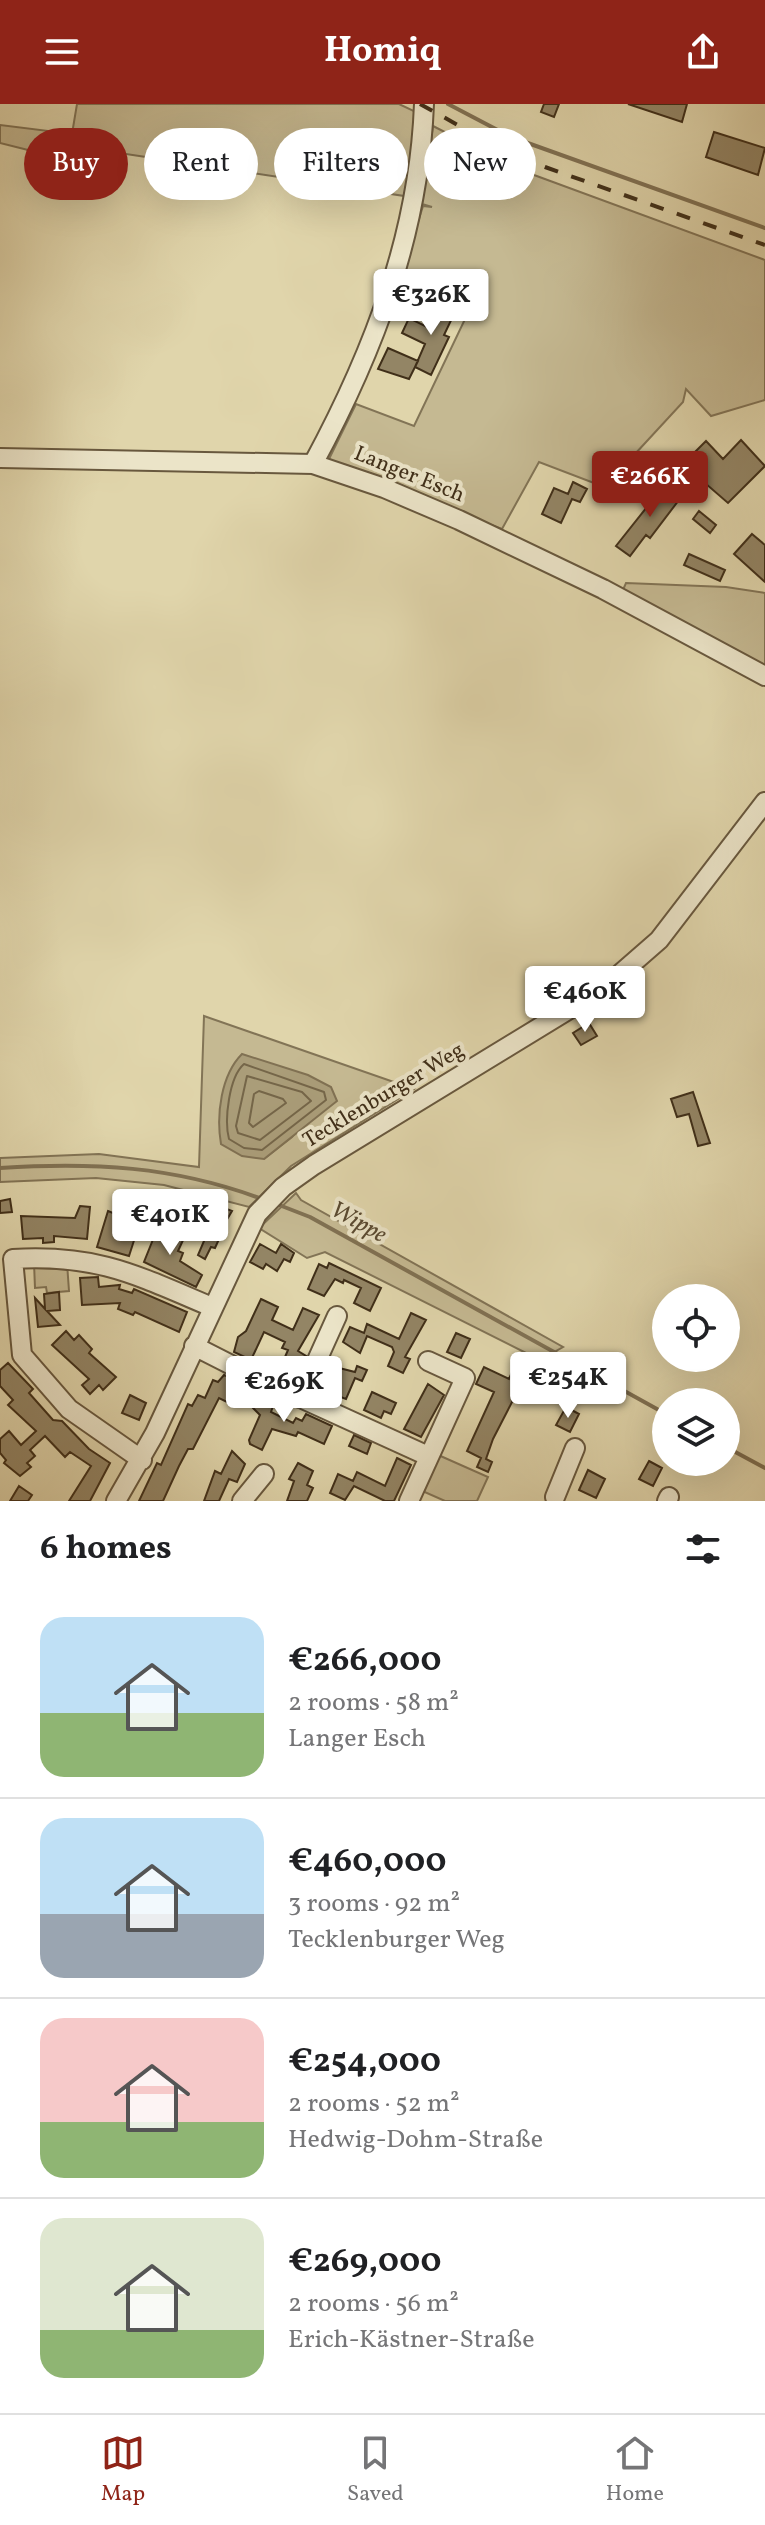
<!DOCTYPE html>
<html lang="en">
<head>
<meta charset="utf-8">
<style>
  body { margin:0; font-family:Vollkorn,serif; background:#f2f2f2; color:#202124; height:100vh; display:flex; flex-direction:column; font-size:30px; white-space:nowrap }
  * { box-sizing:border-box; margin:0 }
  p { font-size:26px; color:#757577 }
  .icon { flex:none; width:44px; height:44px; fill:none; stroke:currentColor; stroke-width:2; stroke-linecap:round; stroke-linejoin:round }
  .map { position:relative; height:1397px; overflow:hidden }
  .side { display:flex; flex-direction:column; background:#fff; flex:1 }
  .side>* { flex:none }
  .guide { position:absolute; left:24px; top:24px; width:718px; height:72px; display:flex; gap:16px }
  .tools { position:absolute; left:652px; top:1180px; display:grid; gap:16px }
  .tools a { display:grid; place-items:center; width:88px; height:88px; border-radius:50%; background:#fff; box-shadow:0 8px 32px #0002; font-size:40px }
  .price { position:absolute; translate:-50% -68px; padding:0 18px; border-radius:8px; background:#fff; color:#222; font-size:26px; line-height:52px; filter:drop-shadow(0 2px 4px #0008) }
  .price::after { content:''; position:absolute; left:50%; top:48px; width:24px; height:18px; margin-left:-12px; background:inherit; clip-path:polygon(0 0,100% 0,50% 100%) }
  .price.active { background:#8f2418; color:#fff }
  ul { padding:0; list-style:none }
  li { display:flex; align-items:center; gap:24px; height:200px; padding:0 40px }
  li+li { border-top:2px solid #e0e0e0 }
  li span { display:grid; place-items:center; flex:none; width:224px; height:160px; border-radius:24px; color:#555 }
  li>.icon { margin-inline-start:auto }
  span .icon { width:96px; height:96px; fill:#fffc; stroke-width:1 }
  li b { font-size:34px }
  h2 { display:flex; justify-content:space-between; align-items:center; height:96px; padding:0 40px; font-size:34px }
  .tag { padding:0 28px; border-radius:36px; background:#fff; box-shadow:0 8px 32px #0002; font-size:28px; line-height:72px }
  .tag.active { background:#8f2418; color:#fff }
  header { display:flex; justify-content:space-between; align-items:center; height:104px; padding:0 40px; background:#8f2418; color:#fff; font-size:36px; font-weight:700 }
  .tabs { display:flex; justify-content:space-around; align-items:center; height:112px; border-top:2px solid #e0e0e0; background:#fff; font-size:22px; color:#757577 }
  .tabs a { display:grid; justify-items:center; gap:4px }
  .tabs .active { color:#8f2418 }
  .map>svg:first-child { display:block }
  .green { fill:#c5b992; stroke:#827456; stroke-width:2; fill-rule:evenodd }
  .water { fill:#aa9d79; stroke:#807153; stroke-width:2 }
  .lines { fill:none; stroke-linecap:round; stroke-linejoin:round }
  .shore { stroke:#756649; stroke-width:2 }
  .stream { stroke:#807153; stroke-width:4 }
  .building { fill:#938565; stroke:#402f19; stroke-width:2 }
  .minor-casing { stroke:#68583e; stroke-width:22 }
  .minor { stroke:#ebe4c8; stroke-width:18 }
  .rail { stroke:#402f19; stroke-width:4; stroke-dasharray:14 14; stroke-linecap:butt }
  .labels { text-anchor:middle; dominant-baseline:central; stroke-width:8; stroke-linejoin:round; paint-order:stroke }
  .street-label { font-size:22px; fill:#402f19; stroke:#ebe4c8 }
  .water-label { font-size:24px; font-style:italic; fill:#5a4a31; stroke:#ebe4c8 }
</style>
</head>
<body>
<header><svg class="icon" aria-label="menu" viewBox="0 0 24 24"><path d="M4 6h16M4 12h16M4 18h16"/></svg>Homiq<svg class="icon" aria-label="share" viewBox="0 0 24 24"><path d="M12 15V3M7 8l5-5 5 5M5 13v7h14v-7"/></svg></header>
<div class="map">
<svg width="765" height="1397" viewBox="0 0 765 1397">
  <rect width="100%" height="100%" fill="#e0d5ab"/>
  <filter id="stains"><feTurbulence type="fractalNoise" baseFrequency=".0025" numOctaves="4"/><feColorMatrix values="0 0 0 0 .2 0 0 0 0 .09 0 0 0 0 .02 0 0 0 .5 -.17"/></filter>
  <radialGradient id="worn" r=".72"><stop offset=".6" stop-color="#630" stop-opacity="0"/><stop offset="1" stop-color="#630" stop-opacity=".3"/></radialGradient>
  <path class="green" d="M77 0H399L416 8 411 93 86 44 88 31 80 59 0 39V21L72 30Z
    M433 22 515 64 765 156V296L711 312 686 285 683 298 635 350 663 372 649 389 607 384 539 358 502 425 327 359 356 300 414 322 467 211 399 180 423 102 432 103 422 100Z
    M626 479 726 483 765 489V564L622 488Z
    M204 912 414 985 291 1062 249 1103 164 1081 96 1074 0 1078V1054L99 1050 199 1063ZM331 983 292 1033 264 1055Z
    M296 1089 301 1096 563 1243 540 1256 325 1148 307 1154 259 1124Z
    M34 1159H67L69 1187 47 1189 46 1183 35 1184Z
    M436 1350 488 1373 477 1397H445L420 1386Z"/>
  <path class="water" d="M242 950 308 971 331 983 337 997 264 1055 242 1052 221 1040C216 1011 221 971 242 950Z"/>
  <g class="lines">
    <path class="shore" d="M244 960 324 988 326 996 262 1046 244 1044 229 1035C224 1016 229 973 244 960Z
      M247 972 302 988 311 997 260 1036 238 1029 236 1022Z
      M259 987 283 995 286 999 253 1023 249 1019 254 990Z"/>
    <path class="stream" d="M448 0 511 33 765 124
      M0 1064C92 1058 174 1062 262 1095
      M274 1099 310 1113 666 1310
      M726 1343 765 1364"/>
  </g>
  <path class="building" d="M544 0H559L554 13 541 8Z
    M628 0H687L682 18Z
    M714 28 765 44 758 71 706 53Z
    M438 200 455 208 444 231 449 233 431 271 415 263 425 240 402 229 409 214 427 223Z
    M388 244 418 257 409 275 378 265Z
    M741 336 765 362 728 399 683 360 706 337 723 355Z
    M573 378 587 385 580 398 572 395 561 419 542 410 554 384 568 390Z
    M666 379 682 392 650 434 646 431 630 452 616 442Z
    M699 407 716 421 710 429 693 415Z
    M752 430 765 441V478L734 450Z
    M689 450 725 466 720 477 684 461Z
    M589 919 597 932 581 941 573 929Z
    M693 988 710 1039 698 1042 689 1010 677 1013 671 995Z
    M10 1095 12 1108 0 1109V1097Z
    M211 1099 232 1107 216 1134 219 1135 215 1144 211 1143 205 1155 198 1151 207 1130 197 1126Z
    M80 1102 90 1103 87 1135 54 1132V1138L43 1139V1134L23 1135 21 1112 75 1114Z
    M108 1107 118 1111 116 1117 138 1124 129 1152 97 1143Z
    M158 1123 184 1134 178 1147 183 1149 180 1157 202 1171 196 1183 144 1158Z
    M260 1140 276 1149 281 1140 294 1149 290 1158 284 1155 277 1167 266 1160 263 1165 250 1158Z
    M329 1159 381 1184 370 1207 354 1199 361 1184 344 1176 343 1179 335 1175 324 1192 308 1185 319 1160 327 1164Z
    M98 1173 99 1183 120 1181 119 1185 132 1189 134 1185 187 1208 179 1228 135 1208 133 1211 118 1205 120 1199 82 1201 80 1174Z
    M59 1188 60 1206 47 1207 60 1221 38 1223 35 1194 45 1205 44 1190Z
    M261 1195 278 1203 272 1216 293 1226 303 1204 319 1211 298 1247 306 1252 299 1267 282 1260 288 1246 282 1244 285 1238 264 1228 251 1256 234 1248 238 1233 246 1227Z
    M411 1209 426 1216 405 1253 410 1255 403 1269 388 1262 394 1248 392 1243 367 1232 360 1249 343 1238 350 1223 364 1229 367 1220 399 1235Z
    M66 1227 74 1236 79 1231 92 1245 89 1249 116 1273 103 1286 99 1281 90 1290 82 1281 89 1275 52 1241Z
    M456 1229 470 1235 461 1254 447 1248Z
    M8 1259 33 1285 29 1289 53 1316 62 1317 89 1345 110 1359 90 1397H69L91 1362 70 1348 65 1353 45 1332 30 1346 35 1352 27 1359 31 1363 20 1372 4 1359 6 1356 0 1349V1335L9 1327 21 1341 36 1327 8 1301 13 1296 0 1282V1266Z
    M516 1259 529 1265 493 1335 486 1355 492 1358 488 1368 477 1363 481 1354 467 1347 494 1288 476 1280 484 1263 509 1275Z
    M357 1262 367 1266 362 1277 355 1274 346 1295 338 1292 336 1297 326 1292 339 1264 355 1268Z
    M224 1271 241 1279 231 1300 219 1294 193 1345H188L179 1362 163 1397H139L157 1359 161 1361 188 1300 192 1302 198 1291 205 1294 213 1276 218 1278Z
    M428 1280 444 1291 421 1333 404 1325Z
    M260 1288 275 1296 271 1308 293 1319 296 1314 302 1317 306 1310 332 1322 324 1340 298 1328 296 1332 272 1325 262 1346 250 1340 249 1336 260 1311 253 1304Z
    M372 1288 396 1299 391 1310 384 1307 381 1314 364 1306Z
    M130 1291 146 1299 139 1316 122 1309Z
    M566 1303 579 1310 570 1328 556 1321Z
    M354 1331 371 1339 367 1350 349 1342Z
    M232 1347 245 1360 237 1378 229 1375 219 1397H204L215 1367 221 1370Z
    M397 1354 411 1361 394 1397H385L354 1382 345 1396 330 1389 338 1370 353 1377 357 1368 385 1382Z
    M649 1357 662 1364 653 1382 639 1375Z
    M298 1359 313 1367 307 1381 313 1384 307 1397H287L294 1377 289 1375Z
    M588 1366 605 1375 596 1394 579 1386Z
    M19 1382 32 1391 28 1397H10Z"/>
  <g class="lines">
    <defs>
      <path id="minor" d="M0 354 313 360 384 384 459 416 603 485 765 572
        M313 360C374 247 419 130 424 0
        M194 1242 259 1275 428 1352
        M300 1294 337 1212
        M142 1356 69 1305 22 1251 13 1155C98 1150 136 1171 212 1203
        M555 1393 575 1344
        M116 1397 155 1329 257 1110 283 1083 314 1061 604 884 659 836 765 698
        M242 1397 264 1370
        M409 1397 465 1274 428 1257
        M667 1397 669 1393"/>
    </defs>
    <use href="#minor" class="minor-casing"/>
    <use href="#minor" class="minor"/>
    <path class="rail" d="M420 0 501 45 545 63 765 141"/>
  </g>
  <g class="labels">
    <g class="street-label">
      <text transform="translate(409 371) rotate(22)">Langer Esch</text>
      <text transform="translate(384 992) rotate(-31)">Tecklenburger Weg</text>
    </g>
    <g class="water-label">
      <text transform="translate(358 1119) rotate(29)">Wippe</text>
    </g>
  </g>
  <rect width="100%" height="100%" filter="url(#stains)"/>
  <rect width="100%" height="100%" fill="url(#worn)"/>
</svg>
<div class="tools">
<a><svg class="icon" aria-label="locate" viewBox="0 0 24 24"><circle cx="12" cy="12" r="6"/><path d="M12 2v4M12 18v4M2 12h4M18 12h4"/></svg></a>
<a><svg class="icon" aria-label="layers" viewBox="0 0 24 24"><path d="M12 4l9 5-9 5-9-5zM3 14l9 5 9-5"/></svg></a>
</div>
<b class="price" style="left:431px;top:233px">€326K</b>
<b class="price active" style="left:650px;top:415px">€266K</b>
<b class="price" style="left:585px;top:930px">€460K</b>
<b class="price" style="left:170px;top:1153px">€401K</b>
<b class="price" style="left:568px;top:1316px">€254K</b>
<b class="price" style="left:284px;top:1320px">€269K</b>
<div class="guide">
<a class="tag active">Buy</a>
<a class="tag">Rent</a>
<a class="tag">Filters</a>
<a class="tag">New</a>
</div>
</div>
<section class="side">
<h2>6 homes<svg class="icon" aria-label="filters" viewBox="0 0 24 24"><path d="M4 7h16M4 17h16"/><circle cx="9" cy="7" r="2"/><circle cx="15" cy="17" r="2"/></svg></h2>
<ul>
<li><span style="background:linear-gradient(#bfe0f5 60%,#8fb573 0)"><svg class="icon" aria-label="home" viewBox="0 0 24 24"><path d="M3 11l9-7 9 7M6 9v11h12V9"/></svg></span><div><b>€266,000</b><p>2 rooms · 58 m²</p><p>Langer Esch</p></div></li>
<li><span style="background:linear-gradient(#bfe0f5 60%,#9aa5b1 0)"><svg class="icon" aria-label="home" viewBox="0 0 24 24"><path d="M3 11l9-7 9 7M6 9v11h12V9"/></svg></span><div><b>€460,000</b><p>3 rooms · 92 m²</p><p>Tecklenburger Weg</p></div></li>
<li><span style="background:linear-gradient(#f6c9c9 65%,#8fb573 0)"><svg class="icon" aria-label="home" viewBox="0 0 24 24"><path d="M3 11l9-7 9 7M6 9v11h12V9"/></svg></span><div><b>€254,000</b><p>2 rooms · 52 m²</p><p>Hedwig-Dohm-Straße</p></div></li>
<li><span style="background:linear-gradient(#dfe7d0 70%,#8fb573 0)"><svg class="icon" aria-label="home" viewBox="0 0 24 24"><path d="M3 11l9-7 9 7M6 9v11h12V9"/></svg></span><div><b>€269,000</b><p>2 rooms · 56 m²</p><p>Erich-Kästner-Straße</p></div></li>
</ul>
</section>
<nav class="tabs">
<a class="active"><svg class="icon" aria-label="map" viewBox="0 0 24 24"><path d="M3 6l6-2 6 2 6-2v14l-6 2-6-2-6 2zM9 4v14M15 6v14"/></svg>Map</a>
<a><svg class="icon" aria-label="saved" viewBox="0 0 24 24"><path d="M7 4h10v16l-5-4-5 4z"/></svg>Saved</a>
<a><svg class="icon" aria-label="home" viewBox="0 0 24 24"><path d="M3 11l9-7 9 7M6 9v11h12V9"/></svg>Home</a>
</nav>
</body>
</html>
